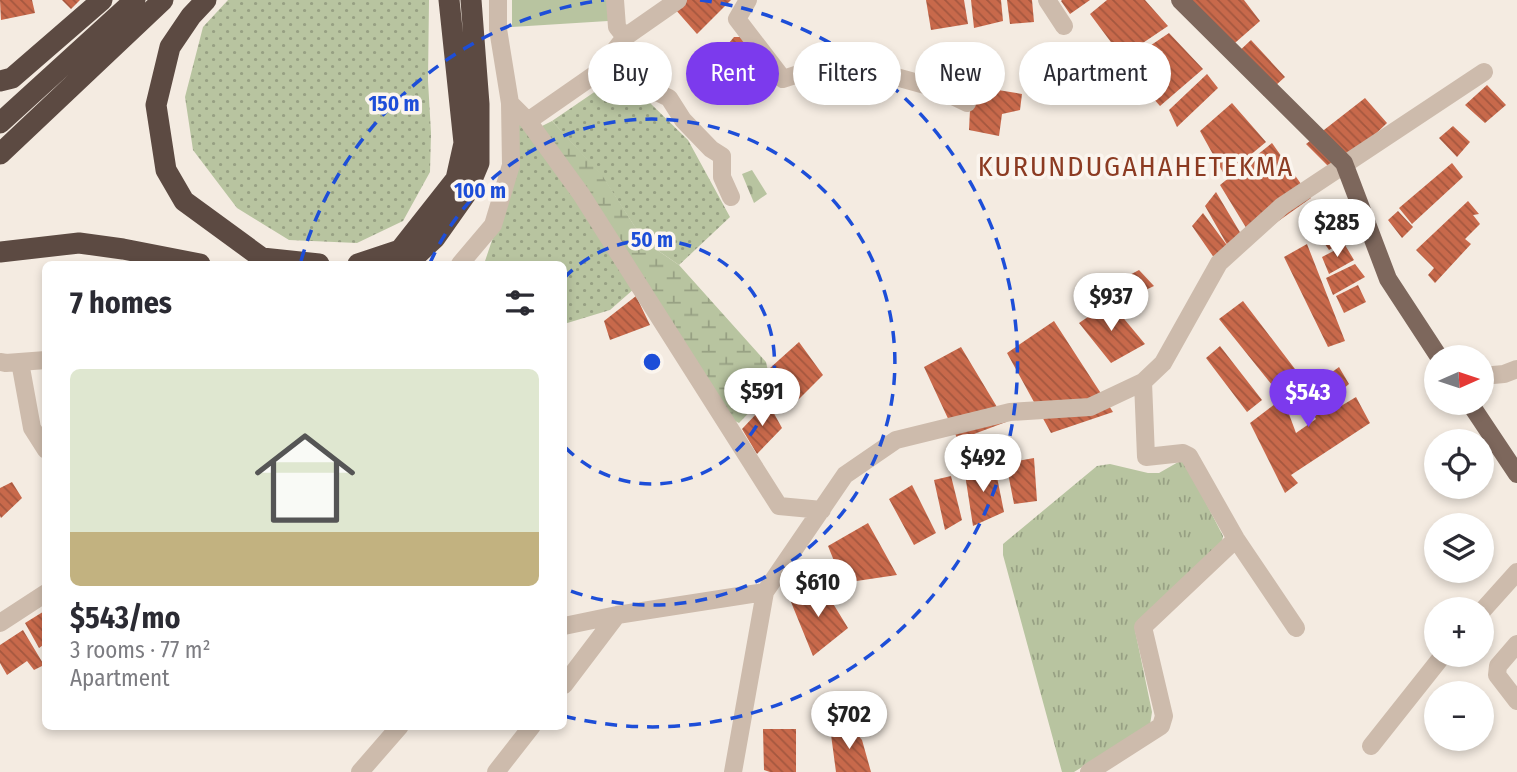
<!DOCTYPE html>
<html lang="en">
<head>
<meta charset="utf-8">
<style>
  body { margin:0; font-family:"Fira Sans Condensed",sans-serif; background:#f7f7f7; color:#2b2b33; height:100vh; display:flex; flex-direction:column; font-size:26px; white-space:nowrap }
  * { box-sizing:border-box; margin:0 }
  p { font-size:23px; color:#7c7c81 }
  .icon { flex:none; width:38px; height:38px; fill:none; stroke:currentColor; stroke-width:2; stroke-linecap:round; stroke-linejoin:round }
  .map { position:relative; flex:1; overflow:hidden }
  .panel { position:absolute; left:42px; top:261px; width:525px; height:469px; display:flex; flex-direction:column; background:#fff; border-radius:10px; box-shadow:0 4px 10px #0003 }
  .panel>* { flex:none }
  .banner { position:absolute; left:588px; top:42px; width:665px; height:63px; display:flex; gap:14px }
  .needle { width:46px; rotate:87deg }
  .controls { position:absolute; left:1424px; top:345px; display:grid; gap:14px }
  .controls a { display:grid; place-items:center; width:70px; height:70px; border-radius:50%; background:#fff; box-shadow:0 4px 10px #0003; font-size:35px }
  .price { position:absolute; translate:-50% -60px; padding:0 16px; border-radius:24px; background:#fff; color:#222; font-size:23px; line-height:46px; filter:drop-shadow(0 2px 4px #0008) }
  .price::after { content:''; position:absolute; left:50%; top:42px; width:21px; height:16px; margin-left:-10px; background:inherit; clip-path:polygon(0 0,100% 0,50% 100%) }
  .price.on { background:#7c3aed; color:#fff }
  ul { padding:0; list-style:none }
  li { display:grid; align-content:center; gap:14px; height:371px; padding:0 28px }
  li+li { border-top:2px solid #e1e1e2 }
  li span { display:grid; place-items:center; height:217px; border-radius:10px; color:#555 }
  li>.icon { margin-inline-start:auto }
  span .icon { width:126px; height:126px; fill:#fffc; stroke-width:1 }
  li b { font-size:30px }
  h2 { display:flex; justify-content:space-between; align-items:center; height:84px; padding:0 28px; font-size:30px }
  .tag { padding:0 24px; border-radius:32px; background:#fff; box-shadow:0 4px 10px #0003; font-size:24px; line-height:63px }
  .tag.on { background:#7c3aed; color:#fff }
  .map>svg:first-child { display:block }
  .grass { fill:url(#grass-dots) }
  .wetland { fill:url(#wetland-marsh) }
  .cemetery { fill:url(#cemetery-stones) }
  .park { fill:url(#park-tufts) }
  .pitch { fill:#b8c4a0 }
  .building { fill:url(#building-back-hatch) }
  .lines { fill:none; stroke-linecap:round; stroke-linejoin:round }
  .minor { stroke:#cdbbac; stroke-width:18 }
  .major { stroke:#7d675c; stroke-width:18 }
  .highway { stroke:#5c4a42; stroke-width:21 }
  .ring { fill:none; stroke:#1d4ed8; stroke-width:3.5; stroke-dasharray:12 9 }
  .labels { text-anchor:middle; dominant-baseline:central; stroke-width:7; stroke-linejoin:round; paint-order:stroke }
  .quarter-label { font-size:28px; letter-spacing:2px; fill:#8c3b22; stroke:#fbf5ee }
  .centre { fill:#1d4ed8; stroke:#fbf5ee; stroke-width:3.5 }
  .ring-label { font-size:21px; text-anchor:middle; font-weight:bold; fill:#1d4ed8; stroke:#fbf5ee; stroke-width:7; stroke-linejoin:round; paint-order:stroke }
</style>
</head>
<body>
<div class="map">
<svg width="1517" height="772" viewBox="0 0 1517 772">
  <defs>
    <pattern id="grass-dots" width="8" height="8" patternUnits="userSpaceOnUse" patternTransform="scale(1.75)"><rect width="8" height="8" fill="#b8c4a0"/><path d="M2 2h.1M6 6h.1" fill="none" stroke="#97a083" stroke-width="1.8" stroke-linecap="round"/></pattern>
    <pattern id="wetland-marsh" width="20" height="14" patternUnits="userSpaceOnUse" patternTransform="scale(1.75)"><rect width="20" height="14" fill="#b8c4a0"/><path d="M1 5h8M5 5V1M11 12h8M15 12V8" fill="none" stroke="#97a083"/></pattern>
    <pattern id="cemetery-stones" width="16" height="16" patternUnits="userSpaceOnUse" patternTransform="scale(1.75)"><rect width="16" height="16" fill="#b8c4a0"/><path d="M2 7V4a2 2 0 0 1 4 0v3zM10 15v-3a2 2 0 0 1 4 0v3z" fill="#97a083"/></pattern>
    <pattern id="park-tufts" width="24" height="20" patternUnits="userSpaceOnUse" patternTransform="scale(1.75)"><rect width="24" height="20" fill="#b8c4a0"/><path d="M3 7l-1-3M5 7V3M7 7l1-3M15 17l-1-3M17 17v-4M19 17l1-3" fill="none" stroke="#97a083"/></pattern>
    <pattern id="building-back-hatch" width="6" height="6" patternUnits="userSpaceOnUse" patternTransform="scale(1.75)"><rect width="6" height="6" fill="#c8694b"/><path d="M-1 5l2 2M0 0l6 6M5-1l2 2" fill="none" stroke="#a4573f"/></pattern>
  </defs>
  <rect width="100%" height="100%" fill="#f4ebe1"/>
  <path class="grass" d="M228 0H429L428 81 431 133 430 172 403 221 357 243 289 240 237 208 193 150 185 97 203 27Z
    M612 80 650 103 688 140 730 217 679 265 644 241 602 176 552 121Z
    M510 103 542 140 635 288 610 310 564 324V264H484L503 208Z"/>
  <path class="wetland" d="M552 121 602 175 644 241 679 265 766 362 772 389 739 423 733 420 542 126Z"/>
  <path class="cemetery" d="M752 170 767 194 754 203 742 174Z"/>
  <path class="park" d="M1180 461 1185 462 1223 536 1222 542 1135 630 1152 712 1150 725 1074 772H1062L1003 555V544L1097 466 1110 464 1148 473H1159Z"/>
  <path class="pitch" d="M512 0H609L608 21 512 27Z"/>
  <path class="building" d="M0 0H32L35 13 1 20Z
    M62 0H80L71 9Z
    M685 0H731L697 34 675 9Z
    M926 0H964L968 24 931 30Z
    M971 0H1001L1003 21 974 28Z
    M1007 0H1032L1034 22 1010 24Z
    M1062 0H1090L1070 14 1061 1Z
    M1107 0H1145L1168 26 1122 57 1090 14Z
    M1189 0H1244L1260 21 1228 49Z
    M1169 33 1203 69 1160 106 1123 64Z
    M734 37H747L759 68 723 90 705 74V64L723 50Z
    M1251 40 1285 77 1264 96 1235 55Z
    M1207 74 1218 88 1177 127 1169 110Z
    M1487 85 1506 105 1485 123 1465 105Z
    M971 89 998 90 1022 94 1020 110 1002 114 999 136 969 130Z
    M1365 98 1387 123 1335 173 1306 144Z
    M1232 103 1266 142 1225 176 1200 131Z
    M1453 126 1470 142 1457 157 1439 138Z
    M1272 143 1311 198 1253 239 1220 185Z
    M1452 163 1463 177 1412 224 1399 208Z
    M1216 192 1241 234 1217 262 1192 226 1203 213 1229 248 1205 206Z
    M1468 201 1479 214 1473 215 1480 224 1465 239 1471 244 1435 283 1428 275 1434 268 1416 250Z
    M1398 211 1413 227 1402 238 1388 220Z
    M1337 227 1345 240 1329 250 1320 237Z
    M1307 244 1345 341 1328 347 1284 257Z
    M1345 245 1354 260 1329 274 1322 257Z
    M1355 264 1365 277 1333 295 1326 278Z
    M1139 270 1154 286 1133 296 1122 279Z
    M1358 285 1366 302 1344 313 1336 296Z
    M636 296 650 325 610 340 604 321Z
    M1243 301 1298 373 1276 390 1219 319Z
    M1110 302 1145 344 1111 363 1079 323Z
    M1054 321 1113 412 1051 433 1007 353Z
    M799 342 823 375 796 402 770 368Z
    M1220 346 1262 400 1247 412 1206 358Z
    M961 347 1006 422 958 440 924 367Z
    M1339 367 1349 384 1330 400 1336 409 1356 397 1370 423 1291 475 1298 483 1285 493 1250 423 1283 398 1296 433 1316 419 1302 394Z
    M766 399 782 428 757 454 742 429 758 412Z
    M1034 458 1037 501 1014 504 1006 463Z
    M995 467 1004 512 973 526 964 468Z
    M951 476 962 520 945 530 934 480Z
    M12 482 22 498 1 518 0 516V488Z
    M912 485 936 533 914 545 889 499Z
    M868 523 897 575 843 583 828 546Z
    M821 584 848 628 813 656 791 602Z
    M46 610V643L39 648 25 623Z
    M23 630 44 665 34 670 27 661 7 675 0 663V645Z
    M830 727 852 728 862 740 871 772H836Z
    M763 729H796V772H770L764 770Z"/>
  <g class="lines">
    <path class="minor" d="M615 0 617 27 625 37
      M748 0 737 19 783 79 838 61 936 88 967 103
      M1047 0 1064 26
      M608 59 640 84 669 98 683 120 711 149 722 156V177L731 197
      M510 103 528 121 581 194 779 506 822 510
      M528 121 597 73 625 37 678 0
      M460 264 493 225 511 165 510 103 498 29V0
      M0 362 6 363 46 360
      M20 362 32 428 46 450
      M1482 376 1504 374 1517 369
      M1143 382 1146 457 1183 453 1189 456 1236 539 1296 628
      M1482 611 1517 572
      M0 623 46 593
      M564 626 617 615 765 592 845 475 896 440 1010 412 1090 407 1143 382 1163 363 1219 263 1282 206 1484 72
      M1517 644 1498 666 1497 675 1517 701
      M564 685 617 615
      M1371 746 1444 654
      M360 772 400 726
      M496 772 532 726
      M733 772 765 592
      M1089 772 1161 726 1164 716 1143 627 1236 539"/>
    <path class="major" d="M1180 0 1344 163 1388 279 1439 357
      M1469 402 1517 474"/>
    <path class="highway" d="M206 0 191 16 170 47 156 105 166 170 184 201 262 258 319 264
      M0 81 12 78 102 0
      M0 123 135 0
      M0 154 163 0
      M0 252 79 243 123 249 200 264
      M358 264 400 250 456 179 464 143 449 0
      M407 264 435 238 466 194 479 163V104L471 0"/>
  </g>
  <g class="ring">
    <path d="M564 278A122 122 0 1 1 564 446"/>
    <path d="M430 263A243 243 0 1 1 565 589"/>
    <path d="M301 261A365 365 0 0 1 604 0M700 0A365 365 0 1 1 564 716"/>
  </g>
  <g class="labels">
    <g class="quarter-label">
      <text x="1136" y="166">KURUNDUGAHAHETEKMA</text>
    </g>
  </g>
  <circle cx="652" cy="362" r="10" class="centre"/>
  <g class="ring-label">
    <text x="394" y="111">150 m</text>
    <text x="480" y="198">100 m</text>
    <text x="652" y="247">50 m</text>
  </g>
</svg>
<div class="controls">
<a><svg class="needle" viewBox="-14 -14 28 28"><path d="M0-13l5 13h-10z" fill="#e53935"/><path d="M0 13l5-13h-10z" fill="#7c7c81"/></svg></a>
<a><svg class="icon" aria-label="locate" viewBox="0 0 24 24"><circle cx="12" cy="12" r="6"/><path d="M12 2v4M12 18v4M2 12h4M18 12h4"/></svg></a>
<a><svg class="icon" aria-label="layers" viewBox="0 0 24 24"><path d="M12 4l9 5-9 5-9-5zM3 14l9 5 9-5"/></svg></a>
<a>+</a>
<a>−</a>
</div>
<b class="price" style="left:1337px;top:259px">$285</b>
<b class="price" style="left:1111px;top:333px">$937</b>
<b class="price" style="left:762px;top:428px">$591</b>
<b class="price on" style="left:1308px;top:429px">$543</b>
<b class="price" style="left:983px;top:494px">$492</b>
<b class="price" style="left:818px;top:619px">$610</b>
<b class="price" style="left:849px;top:751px">$702</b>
<div class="banner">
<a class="tag">Buy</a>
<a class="tag on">Rent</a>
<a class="tag">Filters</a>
<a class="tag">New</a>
<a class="tag">Apartment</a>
</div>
<section class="panel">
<h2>7 homes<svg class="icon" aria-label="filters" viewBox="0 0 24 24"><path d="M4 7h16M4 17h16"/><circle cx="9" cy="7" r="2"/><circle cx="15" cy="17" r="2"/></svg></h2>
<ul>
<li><span style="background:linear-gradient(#dfe7d0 75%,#c2b280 0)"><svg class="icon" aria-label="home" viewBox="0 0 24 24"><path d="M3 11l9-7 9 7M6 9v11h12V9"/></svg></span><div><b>$543/mo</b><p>3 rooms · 77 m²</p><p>Apartment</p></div></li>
</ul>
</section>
</div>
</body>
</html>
